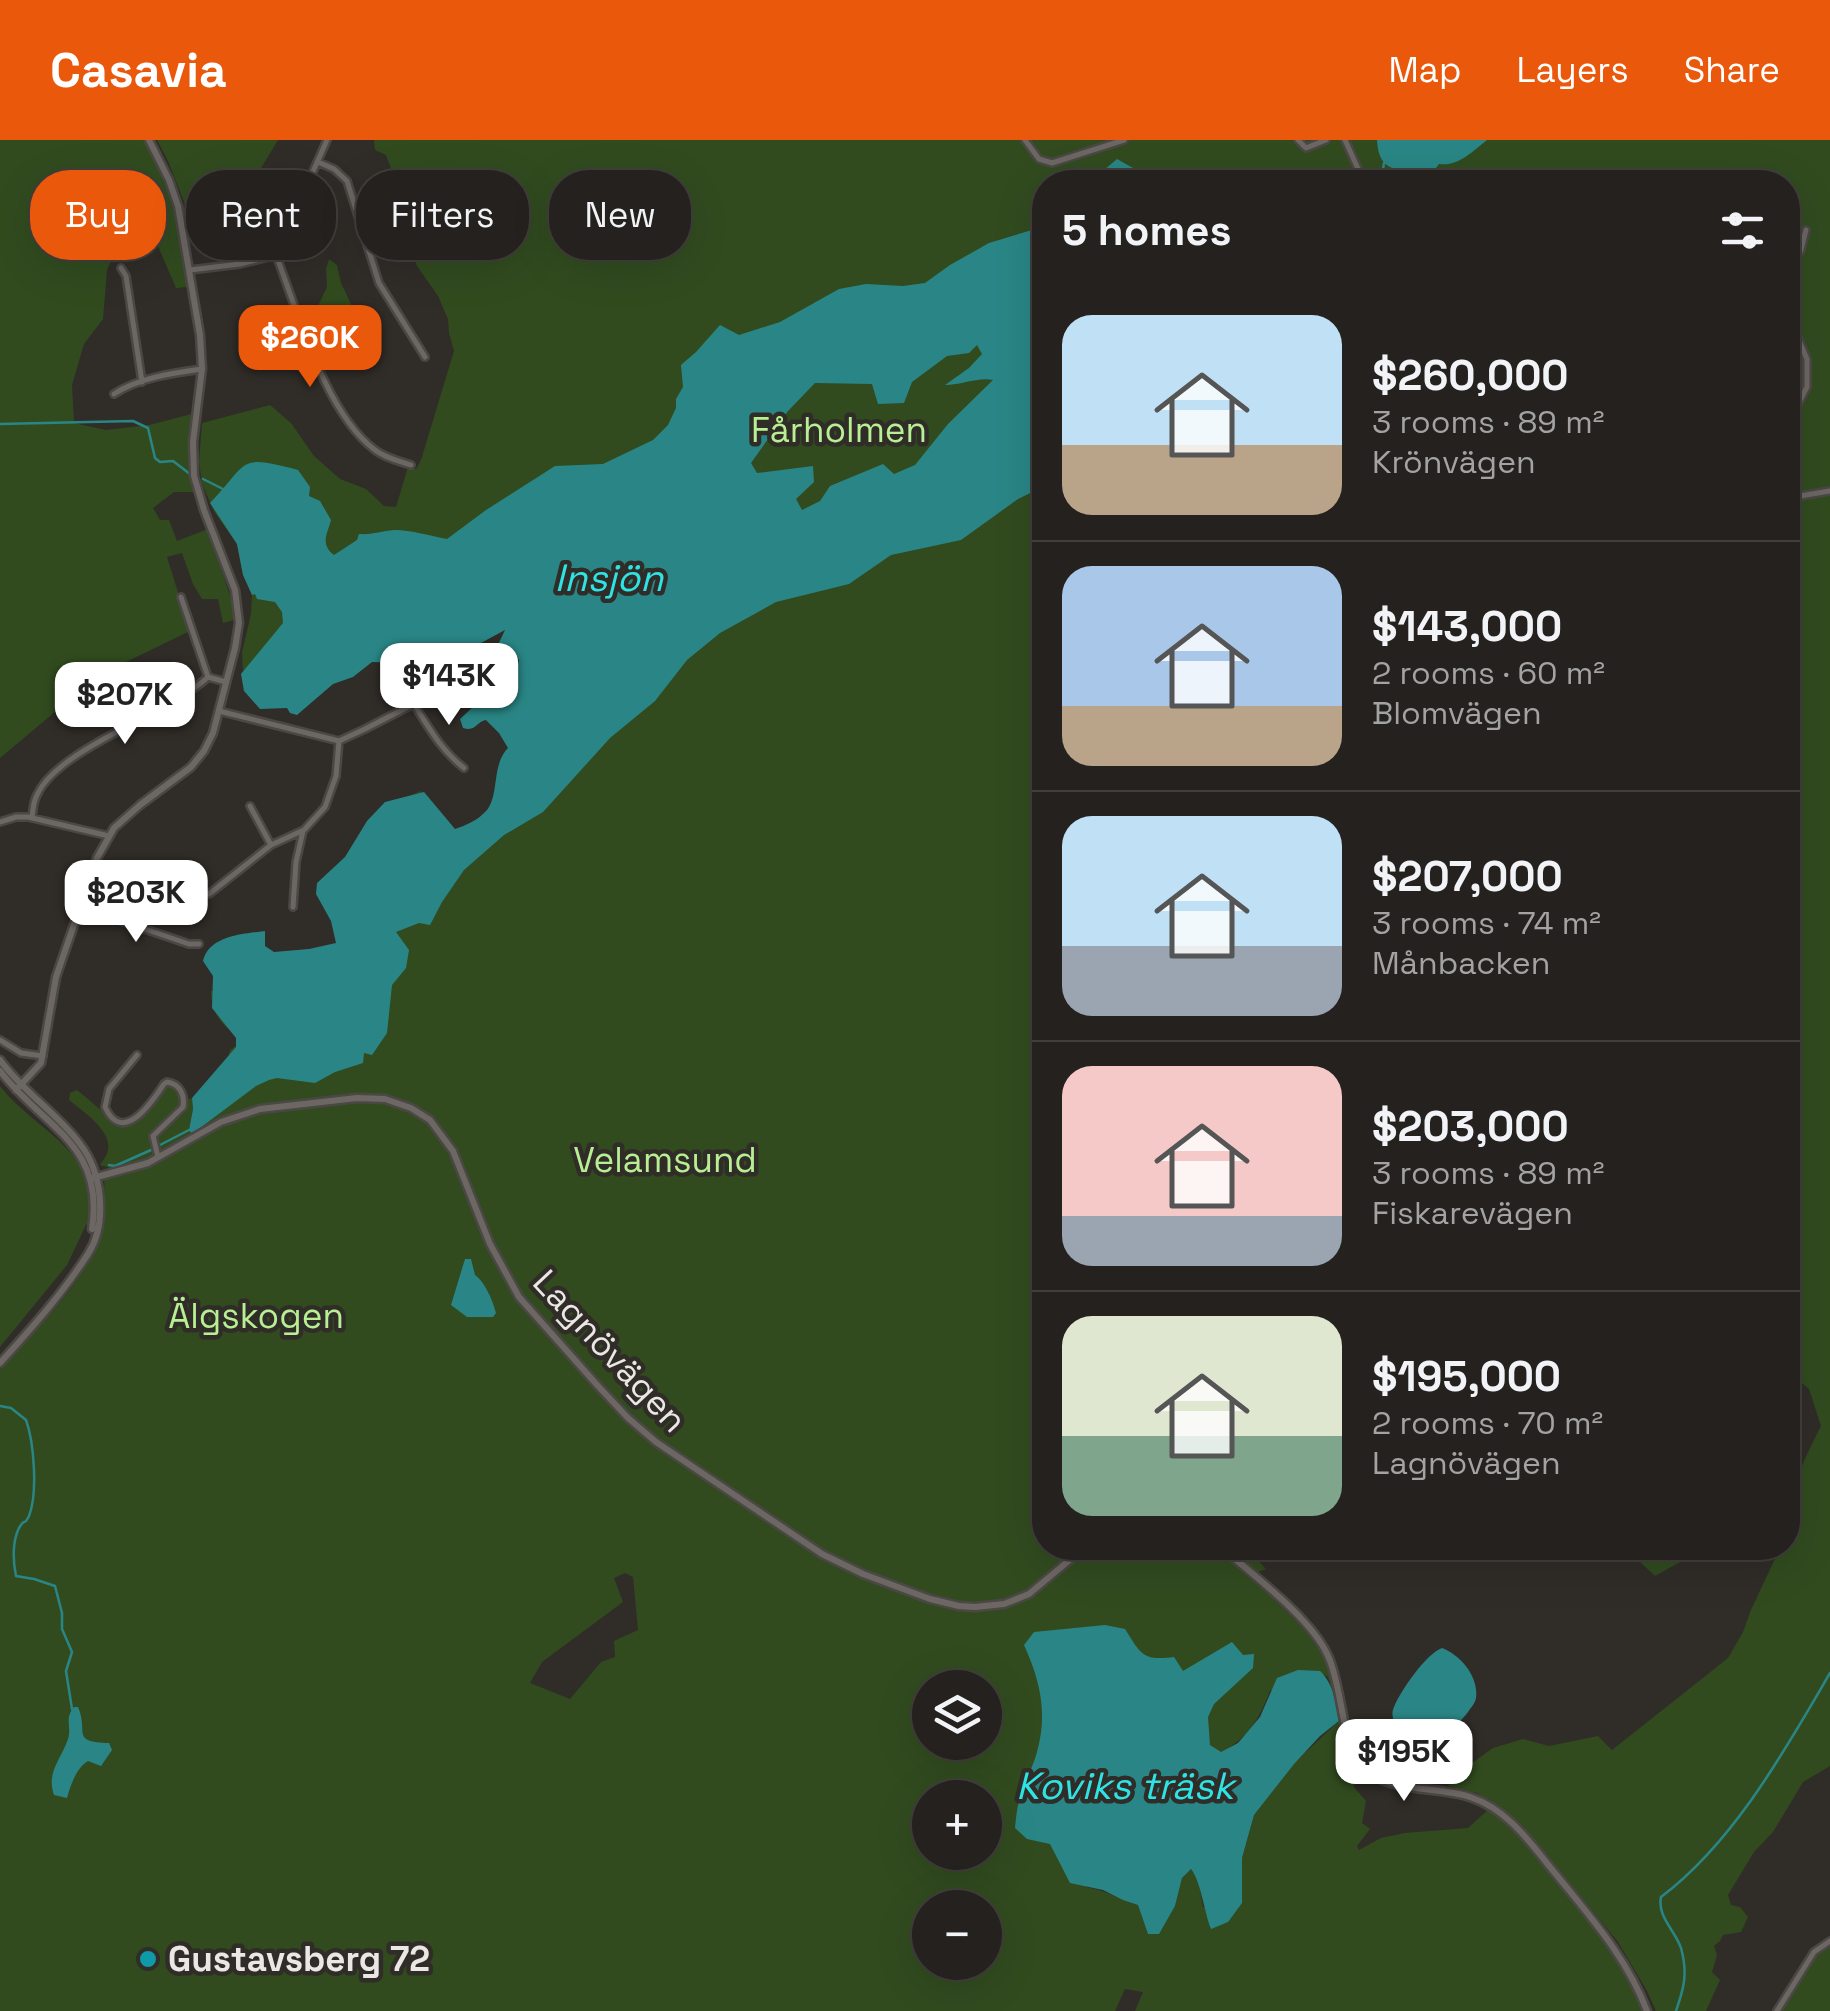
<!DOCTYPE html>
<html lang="en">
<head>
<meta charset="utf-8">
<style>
  body { margin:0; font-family:"Space Grotesk",sans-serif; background:#2c2927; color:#f1f3f6; height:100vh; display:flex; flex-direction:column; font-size:38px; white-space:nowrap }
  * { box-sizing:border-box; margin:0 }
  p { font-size:32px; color:#a3a3a4 }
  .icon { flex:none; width:55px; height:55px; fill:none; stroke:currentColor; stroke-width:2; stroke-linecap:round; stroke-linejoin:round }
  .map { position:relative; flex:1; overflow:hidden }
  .sheet { position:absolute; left:1032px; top:30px; width:768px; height:1390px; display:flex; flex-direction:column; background:#24211e; border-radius:40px; box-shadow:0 10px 40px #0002,0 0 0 2px #413e3c }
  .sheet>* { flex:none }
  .hud { position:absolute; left:30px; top:30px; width:852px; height:90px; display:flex; gap:20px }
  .fabs { position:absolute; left:912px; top:1530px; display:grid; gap:20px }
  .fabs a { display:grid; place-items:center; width:90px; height:90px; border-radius:50%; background:#24211e; box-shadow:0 10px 40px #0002,0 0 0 2px #413e3c; font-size:50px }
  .price { position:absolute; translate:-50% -85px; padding:0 22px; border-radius:20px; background:#fff; color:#222; font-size:32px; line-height:65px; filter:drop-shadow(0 2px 5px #0008) }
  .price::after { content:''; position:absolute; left:50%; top:60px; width:30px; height:22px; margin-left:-15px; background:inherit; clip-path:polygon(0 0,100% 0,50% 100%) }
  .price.current { background:#ea580c; color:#fff }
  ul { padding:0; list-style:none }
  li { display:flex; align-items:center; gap:30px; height:250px; padding:0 30px }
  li+li { border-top:2px solid #413e3c }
  li span { display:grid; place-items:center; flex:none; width:280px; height:200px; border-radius:30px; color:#555 }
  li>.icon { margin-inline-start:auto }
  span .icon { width:120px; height:120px; fill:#fffc; stroke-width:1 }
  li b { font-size:42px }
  h2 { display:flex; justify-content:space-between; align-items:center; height:120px; padding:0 30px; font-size:42px }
  .tag { padding:0 35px; border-radius:40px; background:#24211e; box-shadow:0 10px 40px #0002,0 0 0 2px #413e3c; font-size:35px; line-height:90px }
  .tag.current { background:#ea580c; color:#fff }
  header { display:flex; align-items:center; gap:60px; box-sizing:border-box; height:140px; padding:0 50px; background:#ea580c; color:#fff }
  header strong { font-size:48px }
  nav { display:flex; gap:55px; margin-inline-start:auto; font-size:35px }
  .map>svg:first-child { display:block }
  .green { fill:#314b1f; fill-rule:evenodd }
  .water { fill:#2a8686; fill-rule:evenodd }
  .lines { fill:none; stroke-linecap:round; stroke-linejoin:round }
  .stream { stroke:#2a8686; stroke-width:2.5 }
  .minor-casing { stroke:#4a4744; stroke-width:10 }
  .tertiary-casing { stroke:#4a4744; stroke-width:11 }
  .secondary-casing { stroke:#4a4744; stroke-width:11 }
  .minor { stroke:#6d6764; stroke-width:5 }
  .tertiary { stroke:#6d6764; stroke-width:6 }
  .secondary { stroke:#6d6764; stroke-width:6 }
  .culture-dot { fill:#0f9aa8; stroke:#302c28; stroke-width:4 }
  .labels { text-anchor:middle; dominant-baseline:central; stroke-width:9; stroke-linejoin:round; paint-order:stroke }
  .park-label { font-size:35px; fill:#b7ef92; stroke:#302c28 }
  .street-label { font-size:35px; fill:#eae7e5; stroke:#302c28 }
  .poi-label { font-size:35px; font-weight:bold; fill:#eae7e5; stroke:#302c28; text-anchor:start }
  .water-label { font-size:38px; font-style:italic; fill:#2ee3e3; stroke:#302c28 }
</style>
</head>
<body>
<header>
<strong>Casavia</strong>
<nav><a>Map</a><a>Layers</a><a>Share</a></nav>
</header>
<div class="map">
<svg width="1830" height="1871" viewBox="0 0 1830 1871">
  <rect width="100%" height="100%" fill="#302c28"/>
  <path class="green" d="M0 0H144L155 20 174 67 188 147 176 148 147 81 122 96 107 130 103 179 84 204 72 245 74 283 106 290 149 285 192 274 189 319 194 352H174L153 368 160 380H169L177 401 208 389 231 459 234 480 223 483 218 459H202L193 444 182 413 167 417 190 491 99 535 0 618Z
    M157 0H278L252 43 209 49 188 72 168 21Z
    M374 0H1830V1626L1803 1642 1773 1692 1754 1712 1728 1755 1731 1765 1740 1767 1748 1777 1741 1792 1723 1795 1720 1801 1714 1806 1717 1815 1712 1832 1720 1840 1706 1871H1656L1647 1851 1618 1802 1520 1683 1477 1653 1448 1646 1455 1635 1493 1608 1523 1599 1549 1606 1598 1596 1612 1610 1728 1518 1743 1492 1751 1470 1780 1408H1788C1788 1354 1797 1333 1821 1286L1809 1249 1788 1232V42H1045V1408H1246L1266 1429 1255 1433 1277 1453 1274 1460C1302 1485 1327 1511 1336 1549 1341 1566 1342 1585 1347 1603 1352 1626 1359 1619 1354 1647L1366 1661 1362 1683 1370 1689 1357 1706 1359 1710 1381 1698 1405 1693 1468 1688 1488 1670C1522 1688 1544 1725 1567 1755 1595 1791 1628 1827 1644 1871H1135L1143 1852 1125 1849 1115 1871H0V1227C36 1190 91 1138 102 1086 106 1068 103 1049 105 1031L110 1028 100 1025C103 1020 107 1016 108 1010 112 990 82 971 69 960L70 953 77 950C123 987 125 1003 165 947L174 946 181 954C183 984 145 979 152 1009L156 1008 158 993 182 972 186 960 192 958 193 969 189 990 228 919 230 910 236 906 238 899 236 894C220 886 211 869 211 851L227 849 344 813 390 664 421 651 440 677 452 706 497 676 538 520 510 474 441 484 244 551 242 512 251 474 252 455 243 435 237 404 215 373 202 344 199 321 202 283 270 265 291 283 314 316 340 339 366 349 384 366 396 367 408 327 416 329 421 320 454 211 449 193 448 179 438 156 417 126 411 109 415 82 404 52 397 45 386 15 375 10ZM625 1433 633 1437 638 1490 614 1501 615 1517 601 1522 570 1559 530 1543 542 1522 623 1462 614 1438ZM1323 1534 1328 1537 1336 1564 1339 1581 1293 1624 1254 1675 1242 1718V1763L1203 1767 1198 1738 1191 1729 1182 1738 1175 1766 1159 1793H1148L1138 1765C1120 1759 1105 1750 1086 1747L1208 1587 1210 1606 1221 1613C1248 1597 1259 1580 1270 1551ZM930 1548H985V1602H930ZM930 1658H985V1712H930ZM930 1768H985V1822H930Z
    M329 119 337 125 341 143 374 212 372 220C355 216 358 200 344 189 338 184 327 183 319 181L315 172 327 147 326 129Z
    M98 743 135 756 128 778 91 766Z
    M0 946C24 978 67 997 85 1034 92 1049 91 1066 90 1082L86 1085 67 1125 0 1207Z
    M1635 1408H1702L1691 1416 1655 1436 1638 1420Z
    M1830 1803V1871H1780L1816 1814Z"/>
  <path class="water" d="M1377 0H1487C1473 11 1458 27 1439 24L1433 32C1404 28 1379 38 1377 0Z
    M1117 19 1133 28 1155 32 1170 42H1090Z
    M1045 86V346L1018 359 961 400 891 415 849 444 776 462 720 493 687 520 655 561 610 598 543 672 504 695 464 730 442 762 430 785 419 783 396 792 409 810 406 828 392 845 387 893 372 915 364 913 363 923 335 932 315 943 277 938 269 940 256 946 192 994 189 990 193 969 192 958 236 907V898L212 868 213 836 203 821C209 796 242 794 265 791V806L274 812 309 809 336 803 331 781 316 754 317 743 345 717 367 681 385 662 424 652 455 689C464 686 476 681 483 674 501 660 490 626 508 608L499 593 486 580C476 582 476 592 463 588L460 579 518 525 519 520C514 513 503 517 495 511L505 490 468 510 442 515 434 505 404 523 372 522 353 537 333 544 297 575 290 573 287 568 260 569 244 551 241 534 283 483 282 472 275 462 257 459 255 454 252 455 243 435 237 404 210 363C250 321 236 314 298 330L310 347 309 356 320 361 331 380C327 395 320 404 334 415L357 400 359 394C371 395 382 391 394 390 412 390 430 396 447 399L486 370 555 326 603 324 653 300 668 285 676 268V259L683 247 681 225 696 212 720 185 739 195 780 182 839 149 866 144 903 146 925 143 950 125 989 103ZM977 205 982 214 969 228 945 245C962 245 978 237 993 240L948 284 915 325 894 334 883 324 830 346 820 361 802 370 796 359 814 342 813 326 757 333 751 323 788 271 815 243 872 244 878 264 904 263 912 242 947 216 969 213Z
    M465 1119H471L475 1135C485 1142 493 1161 496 1173L493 1177H467L451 1165Z
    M1105 1485 1125 1489C1141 1514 1142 1521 1174 1517L1183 1531 1232 1502 1243 1515 1254 1514 1253 1528 1214 1564 1208 1577 1210 1605 1221 1612 1238 1603 1260 1577 1277 1538 1298 1530 1320 1531C1333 1543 1336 1562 1339 1581L1320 1596 1294 1624 1254 1675 1242 1718V1763L1228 1782 1211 1789C1204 1771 1201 1742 1191 1729L1182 1738 1175 1766 1159 1794H1148L1138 1765 1123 1760 1103 1750 1070 1743 1050 1704 1027 1699 1015 1688C1016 1678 1017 1667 1020 1657 1024 1641 1033 1628 1037 1612 1048 1573 1040 1540 1024 1505L1034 1492Z
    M1442 1508C1460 1515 1479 1536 1476 1558 1475 1564 1471 1567 1468 1572 1451 1595 1415 1613 1394 1584 1393 1576 1391 1574 1394 1567 1401 1550 1426 1514 1442 1508Z
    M74 1567H78C89 1592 70 1602 109 1603L112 1610 101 1626 88 1621C77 1627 70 1646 67 1658L54 1655C46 1632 61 1620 68 1599 72 1586 64 1579 74 1567Z"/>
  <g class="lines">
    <path class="stream" d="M1384 23 1383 29 1393 42
      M0 284 133 281 148 288 155 318 160 322 173 321 190 334
      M203 339 223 349
      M160 1005 189 990
      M109 1025 115 1026 151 1010
      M0 1266 11 1268 26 1280C34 1302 38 1353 29 1376 23 1388 26 1376 19 1388 12 1402 13 1422 16 1436L34 1439 55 1446 62 1473V1489L72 1512 66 1531 72 1569
      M1676 1871C1684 1848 1688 1833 1681 1808 1675 1790 1657 1777 1661 1757 1734 1702 1785 1610 1830 1533"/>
    <defs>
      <path id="minor" d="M1025 0 1039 19 1052 23 1124 0
        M1298 0 1306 8 1326 0
        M1345 0 1364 42
        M318 22 334 29 347 41 379 143 425 217
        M276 115C298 172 325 273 375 310 385 318 399 321 411 325
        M121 128 126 136 142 242
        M190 130 240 124 276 115 327 0
        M114 254C138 238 173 233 202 229
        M1788 284 1807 247V219L1792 184 1788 141 1789 130 1801 110 1806 90
        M1788 358 1830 351
        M181 457 208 537
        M414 564C429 588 441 610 464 628
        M219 571 339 601 365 589 464 538
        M250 666 271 705
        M32 678C33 670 33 662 37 655 57 609 170 573 208 537L226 542
        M0 682 16 677H28L109 696
        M202 752 209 754 271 705 304 690 325 667 336 636 339 601
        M80 767 189 804H199
        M293 767 296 722 303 691
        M0 900 21 913 43 916
        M137 915 109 949 105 967C123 1006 152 962 164 944L167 942C180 944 185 955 183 967L153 996 158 1017
        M1777 1871 1814 1812 1830 1801"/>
      <path id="tertiary" d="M93 1038 148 1023 221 982 260 969 357 958 385 959 411 968 430 980 453 1011 490 1104 519 1157 598 1246 628 1278 656 1302 822 1414 863 1434 930 1459 959 1466 975 1467 1004 1464 1029 1454 1084 1408
        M1222 1408C1253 1435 1312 1479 1328 1516 1343 1548 1340 1599 1362 1625 1387 1655 1436 1645 1470 1657 1510 1670 1533 1707 1559 1738 1593 1780 1628 1820 1647 1871"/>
      <path id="secondary" d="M0 920C23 952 57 973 80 1004 102 1032 108 1083 88 1114 63 1153 31 1189 0 1223
        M0 931C44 988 105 1004 92 1089
        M16 950 41 923 56 837 97 718 114 688 140 665 191 627 204 611 213 593 235 508 239 483 235 450 204 370 194 336 193 302 202 229 200 195 178 66 169 40 149 0"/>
    </defs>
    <use href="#minor" class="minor-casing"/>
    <use href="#tertiary" class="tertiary-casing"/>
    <use href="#secondary" class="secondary-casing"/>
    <use href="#minor" class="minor"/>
    <use href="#tertiary" class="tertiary"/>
    <use href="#secondary" class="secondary"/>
  </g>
  <circle class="culture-dot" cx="148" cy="1819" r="10"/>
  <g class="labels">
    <g class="park-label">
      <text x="839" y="290">Fårholmen</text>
      <text x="665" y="1020">Velamsund</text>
      <text x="256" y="1176">Älgskogen</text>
    </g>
    <g class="street-label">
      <text transform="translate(610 1211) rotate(47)">Lagnövägen</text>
    </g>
    <g class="poi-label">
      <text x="168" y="1819">Gustavsberg 72</text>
    </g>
    <g class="water-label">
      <text x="609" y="438">Insjön</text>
      <text x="1125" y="1646">Koviks träsk</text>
    </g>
  </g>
</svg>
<div class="fabs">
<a><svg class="icon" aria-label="layers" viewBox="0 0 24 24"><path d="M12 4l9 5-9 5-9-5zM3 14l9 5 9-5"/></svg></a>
<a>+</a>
<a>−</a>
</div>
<b class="price current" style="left:310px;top:250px">$260K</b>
<b class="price" style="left:449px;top:588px">$143K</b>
<b class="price" style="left:125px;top:607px">$207K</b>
<b class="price" style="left:136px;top:805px">$203K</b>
<b class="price" style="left:1404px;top:1664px">$195K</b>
<div class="hud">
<a class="tag current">Buy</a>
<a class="tag">Rent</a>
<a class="tag">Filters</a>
<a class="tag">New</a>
</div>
<section class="sheet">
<h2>5 homes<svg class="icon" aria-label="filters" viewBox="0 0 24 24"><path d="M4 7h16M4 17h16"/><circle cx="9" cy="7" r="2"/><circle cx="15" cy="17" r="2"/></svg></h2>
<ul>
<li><span style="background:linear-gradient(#bfe0f5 65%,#b9a48a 0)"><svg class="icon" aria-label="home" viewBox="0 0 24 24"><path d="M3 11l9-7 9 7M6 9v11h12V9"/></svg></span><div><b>$260,000</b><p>3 rooms · 89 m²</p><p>Krönvägen</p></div></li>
<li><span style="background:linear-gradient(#a9c7e8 70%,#b9a48a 0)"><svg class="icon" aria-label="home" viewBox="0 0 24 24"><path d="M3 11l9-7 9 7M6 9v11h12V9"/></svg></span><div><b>$143,000</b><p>2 rooms · 60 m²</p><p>Blomvägen</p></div></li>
<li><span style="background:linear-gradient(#bfe0f5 65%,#9aa5b1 0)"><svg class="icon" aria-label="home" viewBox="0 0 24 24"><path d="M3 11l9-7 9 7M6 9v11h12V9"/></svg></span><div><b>$207,000</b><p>3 rooms · 74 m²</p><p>Månbacken</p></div></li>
<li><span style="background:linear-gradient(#f6c9c9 75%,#9aa5b1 0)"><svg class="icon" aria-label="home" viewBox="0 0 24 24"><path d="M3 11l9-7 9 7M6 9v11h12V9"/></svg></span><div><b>$203,000</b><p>3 rooms · 89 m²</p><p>Fiskarevägen</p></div></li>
<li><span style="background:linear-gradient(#dfe7d0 60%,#7fa58c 0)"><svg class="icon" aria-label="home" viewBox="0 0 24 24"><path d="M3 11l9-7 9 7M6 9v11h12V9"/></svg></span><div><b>$195,000</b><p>2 rooms · 70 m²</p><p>Lagnövägen</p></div></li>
</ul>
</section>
</div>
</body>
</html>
